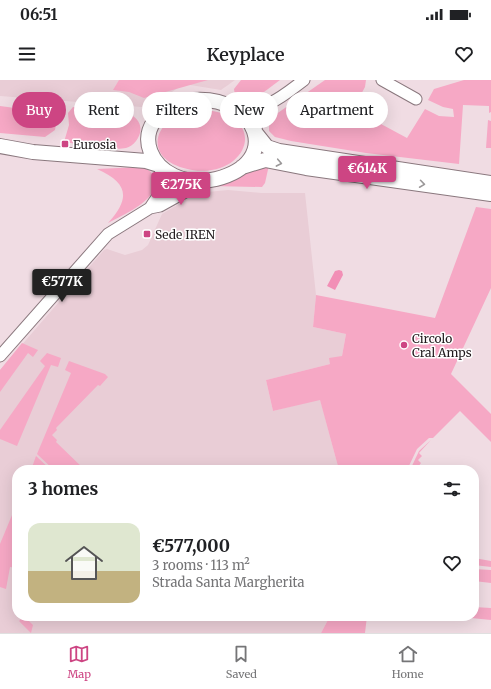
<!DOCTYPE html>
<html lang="en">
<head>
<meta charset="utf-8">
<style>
  body { margin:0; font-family:Merriweather,serif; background:#f2f2f2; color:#202124; height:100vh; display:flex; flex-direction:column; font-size:15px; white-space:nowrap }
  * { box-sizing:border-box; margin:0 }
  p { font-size:13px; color:#757577 }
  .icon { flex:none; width:22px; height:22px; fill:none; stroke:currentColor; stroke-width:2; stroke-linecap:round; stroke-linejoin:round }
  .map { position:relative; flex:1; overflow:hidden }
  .sheet { position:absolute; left:12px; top:385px; width:467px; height:156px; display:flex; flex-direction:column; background:#fff; border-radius:16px; box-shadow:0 4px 16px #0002 }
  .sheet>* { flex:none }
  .banner { position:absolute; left:12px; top:12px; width:467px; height:36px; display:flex; gap:8px }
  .price { position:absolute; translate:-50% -34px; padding:0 9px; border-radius:4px; background:#cd4583; color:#fff; font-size:13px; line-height:26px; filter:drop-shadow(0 1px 2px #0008) }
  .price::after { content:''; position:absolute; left:50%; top:24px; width:12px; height:9px; margin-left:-6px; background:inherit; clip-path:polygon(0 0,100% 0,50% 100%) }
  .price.current { background:#222; color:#fff }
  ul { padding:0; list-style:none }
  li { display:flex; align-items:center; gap:12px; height:100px; padding:0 16px }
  li span { display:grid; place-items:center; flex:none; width:112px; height:80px; border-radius:12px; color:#555 }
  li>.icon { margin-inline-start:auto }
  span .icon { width:48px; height:48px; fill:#fffc; stroke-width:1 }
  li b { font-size:17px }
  h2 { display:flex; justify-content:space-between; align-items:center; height:48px; padding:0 16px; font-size:17px }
  .pill { padding:0 14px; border-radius:18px; background:#fff; box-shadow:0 4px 16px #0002; font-size:14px; line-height:36px }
  .pill.current { background:#cd4583; color:#fff }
  .status { display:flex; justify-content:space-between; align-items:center; height:28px; padding:0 20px; background:#fff; direction:ltr }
  .status svg { height:11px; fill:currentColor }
  header { display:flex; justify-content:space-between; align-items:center; height:52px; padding:0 16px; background:#fff; font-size:18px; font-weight:600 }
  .menu { display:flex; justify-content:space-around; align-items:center; height:56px; border-top:1px solid #e0e0e0; background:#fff; font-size:11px; color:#757577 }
  .menu a { display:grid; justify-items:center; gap:2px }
  .menu .current { color:#cd4583 }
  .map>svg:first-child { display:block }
  .built { fill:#e9cdd6 }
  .green { fill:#f6a8c5 }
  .water { fill:#f28fb6 }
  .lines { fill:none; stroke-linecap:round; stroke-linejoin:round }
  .minor-casing { stroke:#8a787e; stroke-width:13 }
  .major-casing { stroke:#8a787e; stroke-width:16 }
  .minor { stroke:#fff; stroke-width:11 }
  .major { stroke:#fff; stroke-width:14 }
  .oneway { stroke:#9b9899 }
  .poi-dot { fill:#cd4583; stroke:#fff; stroke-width:1.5 }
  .labels { text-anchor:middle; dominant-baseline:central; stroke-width:3; stroke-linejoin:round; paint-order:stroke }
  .poi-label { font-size:12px; fill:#20191c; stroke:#fff; text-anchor:start }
</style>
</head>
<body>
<div class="status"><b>06:51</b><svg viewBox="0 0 49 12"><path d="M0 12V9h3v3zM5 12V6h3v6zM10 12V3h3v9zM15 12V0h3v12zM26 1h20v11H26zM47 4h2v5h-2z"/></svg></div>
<header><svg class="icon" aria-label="menu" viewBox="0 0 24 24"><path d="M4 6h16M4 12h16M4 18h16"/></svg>Keyplace<svg class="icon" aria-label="heart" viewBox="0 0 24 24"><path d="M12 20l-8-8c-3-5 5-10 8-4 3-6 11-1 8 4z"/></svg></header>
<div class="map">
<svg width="491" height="553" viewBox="0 0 491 553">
  <rect width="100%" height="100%" fill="#f0dce3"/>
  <path class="built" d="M0 0H235L221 10 184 4 152 25 142 27 0 16Z
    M228 110 261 113H305L316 215 313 247 346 254 342 276 330 284 266 300 273 331 320 319 339 390H17V536H330L321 553H0V290L104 170 107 169 125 175 142 170 148 165 162 134 197 113Z"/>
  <path class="green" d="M119 0H208L144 18 129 12 113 10Z
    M241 0H280L256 18 247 22 235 16 234 9Z
    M325 0H366L365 7 353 29 407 58 425 29 439 36 454 37 453 29 443 27 428 20 434 9 464 0H491V32L489 33V26L463 25 459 84 366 73 291 61 275 57 269 51V42L272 37Z
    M0 26 52 33 57 37 55 50 45 57 0 53Z
    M73 27 114 31 117 29C124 30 134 35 138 41 145 51 136 66 126 68 112 71 79 64 64 62L69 45 68 33Z
    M204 30C271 35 248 99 192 90 137 81 153 31 204 30Z
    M488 40 491 41V68H486Z
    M269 85 265 103 262 107 212 106 234 99 252 88Z
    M140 87C146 88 152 91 154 97 162 119 124 134 108 143 131 118 128 103 97 89Z
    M476 127 491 129V208L451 294 491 334V362L460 331 433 358H429L417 369 407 390H339L320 320 273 331 266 300 330 284 329 278 342 276 346 254 313 247 316 215 435 238Z
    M22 263 38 270 33 277 28 273 0 312V290Z
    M47 273 61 278 58 287 51 285 17 366 0 359V350L45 286 40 281Z
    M69 281 105 294 108 297 100 306 98 305 56 348 57 350 52 355 57 360 56 362 85 390H54L37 374 71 293 65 290Z
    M431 360 419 373 422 376 418 380 421 383 418 387 421 390H410L419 371Z
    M36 376 51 390H31Z
    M17 423V488L10 487 6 509 0 507V464Z
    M474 478 491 481V487L474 485Z
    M474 489 491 490V503L474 501Z
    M474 527 491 528V540L451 536H474Z
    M24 536 33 545 31 553 19 541Z
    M330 536H367L365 553H321Z"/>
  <path class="water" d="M339 190 342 191 343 195 335 210 327 206 335 191Z"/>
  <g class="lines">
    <defs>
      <path id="minor" d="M382 0 416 19
        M237 29C269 29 280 18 304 0
        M255 52 259 37 269 24
        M150 128C163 107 167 111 159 85
        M0 276 108 154 150 128 160 126 205 101"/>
      <path id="major" d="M193 20C257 15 284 82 216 99 151 115 114 36 193 20Z
        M255 52 267 67 279 71 491 103
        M0 66 33 72 146 81 159 85
        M242 87 265 80 306 88 491 114"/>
    </defs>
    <use href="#minor" class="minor-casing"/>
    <use href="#major" class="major-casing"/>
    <use href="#minor" class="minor"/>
    <use href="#major" class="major"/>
  </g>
  <defs><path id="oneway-chevron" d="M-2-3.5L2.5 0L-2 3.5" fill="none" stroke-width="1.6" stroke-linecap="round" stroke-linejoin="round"/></defs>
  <g class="oneway">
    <use href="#oneway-chevron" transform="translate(279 83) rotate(11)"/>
    <use href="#oneway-chevron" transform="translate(422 104) rotate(8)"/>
  </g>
  <g class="poi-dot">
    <rect x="61" y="60" width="8" height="8" rx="2"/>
    <rect x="143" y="150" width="8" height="8" rx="2"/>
    <circle cx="404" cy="265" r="4"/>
  </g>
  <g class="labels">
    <g class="poi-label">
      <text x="73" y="64">Eurosia</text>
      <text x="155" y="154">Sede IREN</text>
      <text x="412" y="258">Circolo<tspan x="412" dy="14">Cral Amps</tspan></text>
    </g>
  </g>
</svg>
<b class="price" style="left:367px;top:110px">€614K</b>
<b class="price" style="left:181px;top:126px">€275K</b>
<b class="price current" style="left:62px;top:223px">€577K</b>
<div class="banner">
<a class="pill current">Buy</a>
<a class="pill">Rent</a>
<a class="pill">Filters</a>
<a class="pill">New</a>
<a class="pill">Apartment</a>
</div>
<section class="sheet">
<h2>3 homes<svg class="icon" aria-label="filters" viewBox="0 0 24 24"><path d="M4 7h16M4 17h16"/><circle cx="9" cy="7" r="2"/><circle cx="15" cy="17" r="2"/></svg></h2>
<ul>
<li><span style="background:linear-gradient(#dfe7d0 60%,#c2b280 0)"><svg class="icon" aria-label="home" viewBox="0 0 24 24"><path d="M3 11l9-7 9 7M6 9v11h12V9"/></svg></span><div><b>€577,000</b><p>3 rooms · 113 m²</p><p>Strada Santa Margherita</p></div><svg class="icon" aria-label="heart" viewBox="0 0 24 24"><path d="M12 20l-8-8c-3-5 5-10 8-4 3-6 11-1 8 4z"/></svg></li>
</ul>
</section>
</div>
<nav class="menu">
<a class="current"><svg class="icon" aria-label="map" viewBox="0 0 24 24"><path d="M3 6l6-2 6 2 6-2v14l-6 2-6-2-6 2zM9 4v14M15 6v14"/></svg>Map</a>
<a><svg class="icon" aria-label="saved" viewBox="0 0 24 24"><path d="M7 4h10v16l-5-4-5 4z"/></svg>Saved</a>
<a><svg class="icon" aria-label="home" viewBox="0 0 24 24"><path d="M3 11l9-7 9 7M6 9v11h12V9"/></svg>Home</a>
</nav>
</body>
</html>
